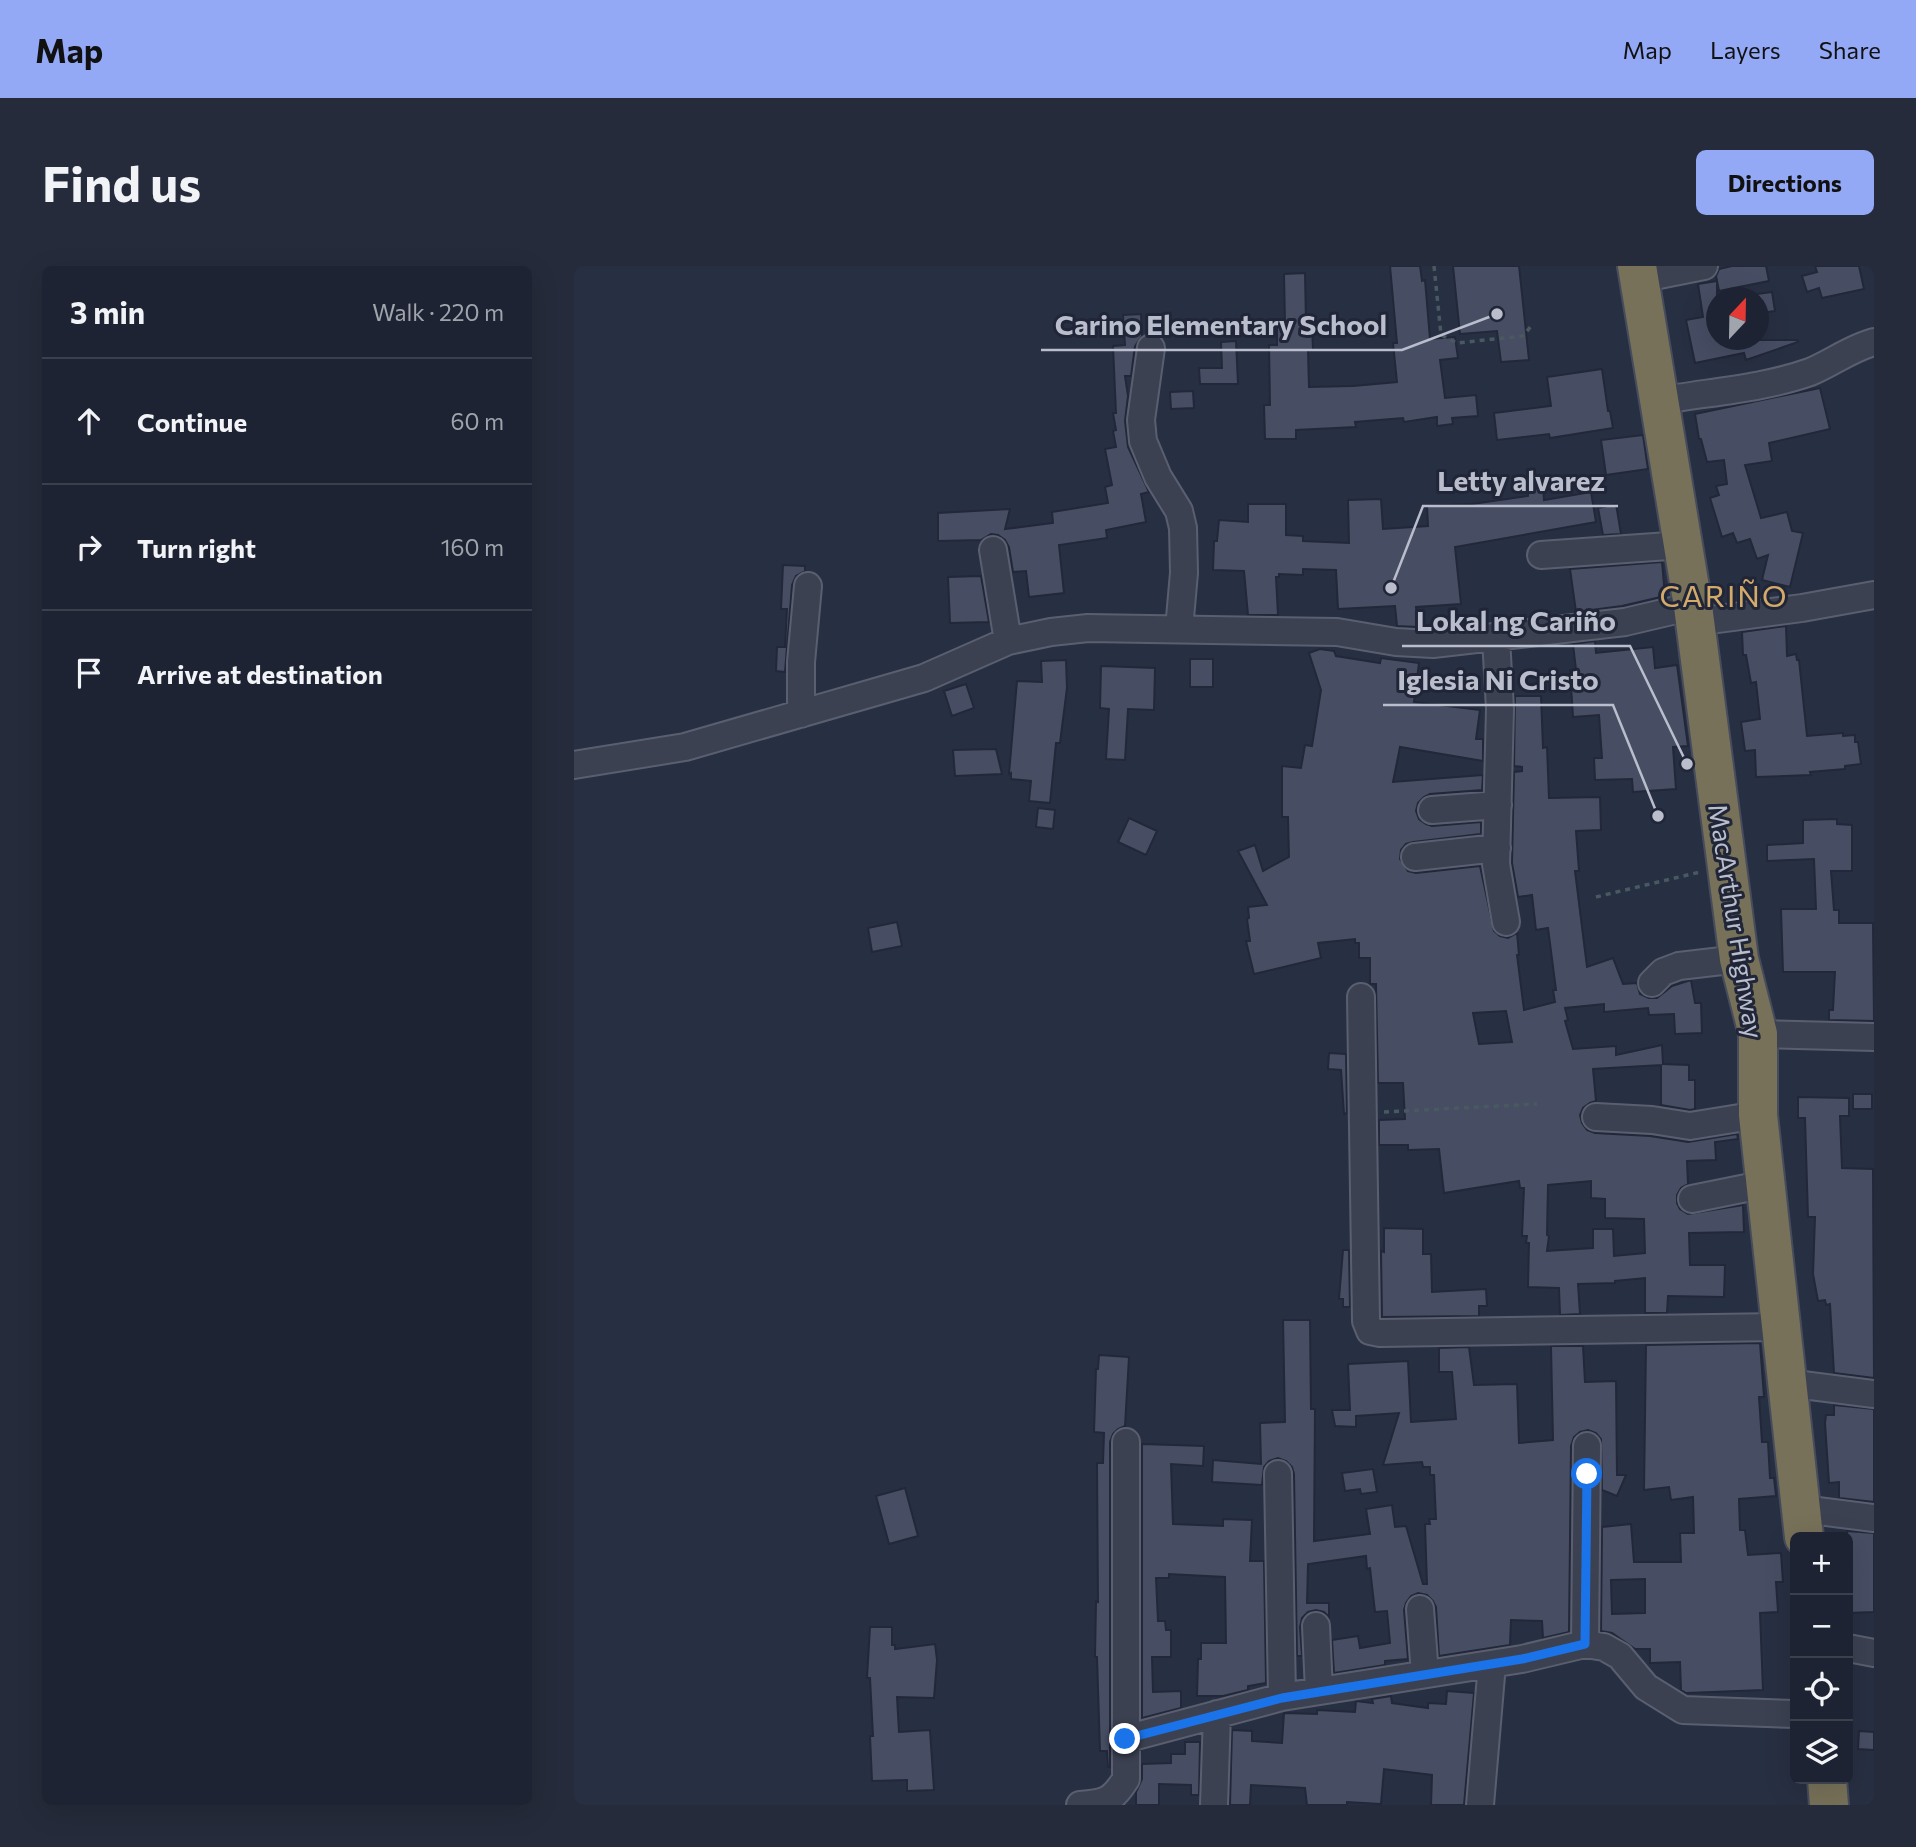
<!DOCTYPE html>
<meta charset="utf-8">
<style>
:root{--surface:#1d2332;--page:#252b3a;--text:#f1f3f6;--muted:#a0a4ac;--line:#3b404d;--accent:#94a9f6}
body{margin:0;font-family:Commissioner,sans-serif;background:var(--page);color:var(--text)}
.controls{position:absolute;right:21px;bottom:21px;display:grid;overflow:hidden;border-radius:10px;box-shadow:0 7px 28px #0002}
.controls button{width:63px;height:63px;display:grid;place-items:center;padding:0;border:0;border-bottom:2px solid var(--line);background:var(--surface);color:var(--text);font:35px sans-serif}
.compass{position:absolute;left:1132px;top:21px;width:63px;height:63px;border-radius:50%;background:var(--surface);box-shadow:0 7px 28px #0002;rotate:22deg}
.stop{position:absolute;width:21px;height:21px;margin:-16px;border:5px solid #1a73e8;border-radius:50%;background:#fff}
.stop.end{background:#1a73e8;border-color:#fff;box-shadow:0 2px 7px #0008}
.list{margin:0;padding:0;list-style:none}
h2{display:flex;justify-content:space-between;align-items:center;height:91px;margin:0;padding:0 28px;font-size:30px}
h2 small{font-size:23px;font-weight:400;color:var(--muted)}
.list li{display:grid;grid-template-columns:46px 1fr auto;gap:21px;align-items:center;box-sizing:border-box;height:126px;padding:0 28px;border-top:2px solid var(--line)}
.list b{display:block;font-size:26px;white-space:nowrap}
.list em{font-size:23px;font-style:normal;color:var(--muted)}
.icon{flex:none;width:38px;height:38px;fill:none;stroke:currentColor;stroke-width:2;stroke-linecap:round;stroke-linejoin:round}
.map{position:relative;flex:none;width:1300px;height:1539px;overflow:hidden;border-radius:10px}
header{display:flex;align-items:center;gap:42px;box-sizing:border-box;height:98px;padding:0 35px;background:var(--accent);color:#111}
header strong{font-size:33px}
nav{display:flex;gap:38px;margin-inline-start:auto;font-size:24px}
.intro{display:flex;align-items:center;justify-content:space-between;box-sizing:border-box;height:168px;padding:0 42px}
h1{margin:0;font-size:49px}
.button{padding:18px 32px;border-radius:10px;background:var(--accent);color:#111;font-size:24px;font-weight:700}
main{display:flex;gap:42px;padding:0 42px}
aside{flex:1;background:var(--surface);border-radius:10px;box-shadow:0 7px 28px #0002}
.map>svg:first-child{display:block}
.building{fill:#474e64;stroke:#222839;stroke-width:2;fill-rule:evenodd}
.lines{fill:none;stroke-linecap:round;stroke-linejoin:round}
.minor-casing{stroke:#5a5f6f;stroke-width:30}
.highway-casing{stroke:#464c5c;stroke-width:42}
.path{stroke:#485960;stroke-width:3.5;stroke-dasharray:5 5;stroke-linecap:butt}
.minor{stroke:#3c4152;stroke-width:26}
.highway{stroke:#787159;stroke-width:38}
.route{stroke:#1a73e8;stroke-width:9}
.labels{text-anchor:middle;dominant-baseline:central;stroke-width:6;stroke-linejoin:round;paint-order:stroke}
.street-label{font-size:26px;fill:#b9bdcc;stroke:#202637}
.quarter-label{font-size:30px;letter-spacing:2px;fill:#d4aa6b;stroke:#202637}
.leader{fill:none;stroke:#b9bdcc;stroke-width:2.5}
.callout-dot{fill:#b9bdcc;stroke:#202637;stroke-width:2.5}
.callout-label{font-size:28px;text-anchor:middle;font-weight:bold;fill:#b9bdcc;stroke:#202637;stroke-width:6;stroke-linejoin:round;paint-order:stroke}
</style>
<header>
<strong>Map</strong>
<nav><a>Map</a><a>Layers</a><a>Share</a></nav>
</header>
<div class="intro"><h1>Find us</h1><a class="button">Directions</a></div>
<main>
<aside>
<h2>3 min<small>Walk · 220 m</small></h2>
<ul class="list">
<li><svg class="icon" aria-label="ahead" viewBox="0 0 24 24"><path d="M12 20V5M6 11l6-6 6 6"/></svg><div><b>Continue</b></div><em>60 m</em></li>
<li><svg class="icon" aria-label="right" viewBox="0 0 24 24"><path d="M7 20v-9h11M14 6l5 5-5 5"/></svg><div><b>Turn right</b></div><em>160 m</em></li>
<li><svg class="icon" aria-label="arrive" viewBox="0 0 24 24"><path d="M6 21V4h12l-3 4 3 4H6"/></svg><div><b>Arrive at destination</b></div></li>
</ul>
</aside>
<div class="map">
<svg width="1300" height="1539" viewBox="0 0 1300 1539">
<rect width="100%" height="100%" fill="#272f42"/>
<path class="building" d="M 816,0 L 846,0 L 848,15 L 851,14 L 856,73 L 881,71 L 884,92 L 866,94 L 871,132 L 902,129 L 904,150 L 878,152 L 879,158 L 863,160 L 863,151 L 830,156 L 829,152 L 781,156 L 782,161 L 722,164 L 722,173 L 691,173 L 690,139 L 696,139 L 695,79 L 703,79 L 703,58 L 711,58 L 710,8 L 731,7 L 732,58 L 738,58 L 739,84 L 734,84 L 735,121 L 779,120 L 823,116 L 819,77 L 823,77 Z
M 879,0 L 945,0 L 955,94 L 927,96 L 923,65 L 886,68 Z
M 1158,0 L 1192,0 L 1195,15 L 1145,25 L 1142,10 L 1145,3 Z
M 1241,0 L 1285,0 L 1290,23 L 1248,32 L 1245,22 L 1233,26 L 1228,10 L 1243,6 Z
M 1143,15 L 1143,74 L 1223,74 L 1224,76 L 1172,94 L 1170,87 L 1121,97 L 1112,54 L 1129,51 L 1124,18 Z
M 1198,26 L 1201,45 L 1187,47 L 1183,28 Z
M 567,48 L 568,70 L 561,80 L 557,110 L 551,110 L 554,130 L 551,155 L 554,181 L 575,226 L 567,228 L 572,256 L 532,264 L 533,272 L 485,279 L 490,327 L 455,331 L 452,305 L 439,306 L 435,281 L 431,274 L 424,269 L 417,268 L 407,274 L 364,275 L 364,247 L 436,243 L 431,263 L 479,257 L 478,246 L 534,237 L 531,221 L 538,219 L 531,183 L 542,181 L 539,165 L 542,164 L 539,147 L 542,147 L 539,80 L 551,79 L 549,49 Z
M 662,75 L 664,118 L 626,118 L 625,102 L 648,102 L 647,76 Z
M 1028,103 L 1034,145 L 1036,145 L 1039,162 L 976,172 L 975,168 L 923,174 L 920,147 L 977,140 L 973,111 Z
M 1246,122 L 1256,163 L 1195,177 L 1198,195 L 1171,199 L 1187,252 L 1213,246 L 1218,265 L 1229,267 L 1216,321 L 1188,314 L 1194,289 L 1183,293 L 1176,273 L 1163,277 L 1159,267 L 1148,271 L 1136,232 L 1145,229 L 1142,220 L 1153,218 L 1150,194 L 1133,196 L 1127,173 L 1125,173 L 1121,148 Z
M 619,125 L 620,142 L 597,143 L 596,126 Z
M 1069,169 L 1074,203 L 1032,209 L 1027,174 Z
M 969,222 L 970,234 L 1017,226 L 1022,256 L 881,281 L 887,338 L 842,341 L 844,361 L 823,360 L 821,340 L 764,343 L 762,304 L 729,303 L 729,309 L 705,308 L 705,311 L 702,311 L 704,349 L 674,349 L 670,305 L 639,304 L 640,275 L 643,275 L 645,254 L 674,256 L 674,238 L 712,238 L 712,269 L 729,270 L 729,275 L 775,277 L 774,234 L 807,233 L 809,263 L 854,260 L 853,240 L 898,238 L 954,230 L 954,223 Z
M 1042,238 L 1047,268 L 1029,269 L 1024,242 Z
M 1088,296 L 1091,330 L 1048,340 L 1002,346 L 996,303 Z
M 209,299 L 231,300 L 231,305 L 222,310 L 218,319 L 211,406 L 202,405 L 203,381 L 211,381 L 213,343 L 207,343 Z
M 407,310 L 415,356 L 376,357 L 374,311 Z
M 1212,360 L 1213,390 L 1222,388 L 1223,394 L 1225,394 L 1233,470 L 1269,467 L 1269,470 L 1281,469 L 1281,476 L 1284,476 L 1287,498 L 1271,500 L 1271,503 L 1236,506 L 1237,509 L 1182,511 L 1181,484 L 1171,485 L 1167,456 L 1186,453 L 1182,416 L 1177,417 L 1172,389 L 1169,389 L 1168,366 Z
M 1021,375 L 1022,387 L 1079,381 L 1081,402 L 1103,399 L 1114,480 L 1099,481 L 1102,523 L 1059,526 L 1058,513 L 1021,514 L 1020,492 L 1028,492 L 1025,449 L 999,451 L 996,404 L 1002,404 L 999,378 Z
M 746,383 L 760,385 L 762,390 L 806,397 L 807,392 L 845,397 L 840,436 L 906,444 L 902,473 L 909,473 L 909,495 L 826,481 L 819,516 L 909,509 L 908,524 L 856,528 L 850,531 L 844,537 L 842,545 L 845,553 L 852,558 L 858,560 L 907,556 L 907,568 L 839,576 L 832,578 L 827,584 L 826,593 L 834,605 L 842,607 L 906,600 L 920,665 L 926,670 L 934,672 L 943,667 L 945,689 L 943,689 L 950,744 L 981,736 L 979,724 L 982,724 L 974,662 L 962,664 L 958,629 L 944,631 L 938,597 L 940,506 L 948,505 L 948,501 L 940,500 L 941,430 L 967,430 L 969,482 L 973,481 L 975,532 L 1026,531 L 1027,564 L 1002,565 L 1005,605 L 1001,605 L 1013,701 L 1039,692 L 1049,718 L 1063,717 L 1066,728 L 1075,732 L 1083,732 L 1098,720 L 1117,714 L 1121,737 L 1127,737 L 1128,767 L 1101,768 L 1100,748 L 1075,749 L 1074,742 L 1030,746 L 1030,738 L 991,742 L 994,754 L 991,755 L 999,783 L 1042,780 L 1042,789 L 1088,779 L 1089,798 L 1115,799 L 1115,814 L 1121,814 L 1121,843 L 1116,844 L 1087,839 L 1087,799 L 1019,803 L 1022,835 L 1016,837 L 1009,842 L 1006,849 L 1008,857 L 1013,864 L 1021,867 L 1076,870 L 1114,876 L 1163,868 L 1164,873 L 1141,876 L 1142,894 L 1113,895 L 1114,918 L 1107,922 L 1103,929 L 1103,937 L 1106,943 L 1114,948 L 1169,939 L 1170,966 L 1115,967 L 1116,999 L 1151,999 L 1150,1031 L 1094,1030 L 1093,1047 L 1071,1047 L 1071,1012 L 1041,1015 L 1041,1017 L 1004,1018 L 1006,1048 L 986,1049 L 985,1022 L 954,1021 L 955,977 L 952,977 L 953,970 L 948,970 L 950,922 L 946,922 L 945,915 L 870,927 L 865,883 L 834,884 L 834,879 L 805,879 L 805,854 L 831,853 L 829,817 L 804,817 L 802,718 L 796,718 L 796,692 L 785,692 L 785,677 L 781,677 L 781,673 L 744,677 L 747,692 L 680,708 L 672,675 L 676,675 L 673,653 L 675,652 L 674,641 L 693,639 L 664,585 L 681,579 L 689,605 L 715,591 L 714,551 L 708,551 L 708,500 L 727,502 L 731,479 L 738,480 L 747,424 L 735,387 ZM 932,745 L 938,776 L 905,778 L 899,747 ZM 1017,915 L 1017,932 L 1031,933 L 1031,952 L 1070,953 L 1071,987 L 1040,990 L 1039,963 L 1019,963 L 1019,982 L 973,985 L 975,970 L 973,969 L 974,919 Z
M 616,393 L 639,393 L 639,421 L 616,421 Z
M 492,394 L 493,422 L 486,477 L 482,477 L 476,537 L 455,535 L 457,515 L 437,513 L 437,507 L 435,508 L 443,415 L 468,416 L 467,395 Z
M 527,400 L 581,402 L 580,444 L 554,443 L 551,494 L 532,493 L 535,443 L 526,442 Z
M 392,418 L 400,442 L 378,450 L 370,425 Z
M 422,483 L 428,508 L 381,510 L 379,484 Z
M 464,542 L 481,544 L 479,563 L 462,561 Z
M 555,552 L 583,565 L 572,589 L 544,576 Z
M 1263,553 L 1263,558 L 1278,559 L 1278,605 L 1257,605 L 1260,644 L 1265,644 L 1265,657 L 1299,657 L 1300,755 L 1255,754 L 1255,744 L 1259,744 L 1261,706 L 1209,706 L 1207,643 L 1242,643 L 1240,593 L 1193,595 L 1193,579 L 1229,577 L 1229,554 Z
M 323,656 L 328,680 L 298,686 L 294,662 Z
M 755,787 L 772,788 L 773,847 L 770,848 L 767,804 L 754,803 Z
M 1279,828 L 1298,828 L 1298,843 L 1279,843 Z
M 1224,831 L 1275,832 L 1275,850 L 1266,850 L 1268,902 L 1299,903 L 1300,1112 L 1260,1107 L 1256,1038 L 1252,1039 L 1251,1034 L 1244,1035 L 1239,1008 L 1241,951 L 1234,951 L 1231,852 L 1224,852 Z
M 810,962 L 849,963 L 849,988 L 857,988 L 858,1026 L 912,1023 L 913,1040 L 905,1040 L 905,1050 L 808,1051 L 807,985 L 810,986 Z
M 769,984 L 775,984 L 776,1041 L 769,1041 L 769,1033 L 765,1033 Z
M 709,1054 L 736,1054 L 737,1143 L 741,1143 L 740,1275 L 796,1268 L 792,1243 L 818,1239 L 821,1261 L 832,1260 L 849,1318 L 853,1318 L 851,1258 L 856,1258 L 855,1253 L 862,1253 L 860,1209 L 856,1209 L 856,1201 L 849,1201 L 848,1196 L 809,1199 L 825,1147 L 782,1150 L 782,1161 L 761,1160 L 758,1144 L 776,1144 L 774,1098 L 834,1095 L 837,1156 L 882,1153 L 878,1106 L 865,1106 L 865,1082 L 895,1081 L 900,1119 L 943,1118 L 945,1177 L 979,1174 L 977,1080 L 1009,1080 L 1011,1116 L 1042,1115 L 1043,1209 L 1052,1209 L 1043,1230 L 1028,1224 L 1027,1173 L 1022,1167 L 1014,1164 L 1006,1166 L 1000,1171 L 997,1180 L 995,1366 L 969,1372 L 968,1355 L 937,1354 L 936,1379 L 865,1390 L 862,1341 L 859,1335 L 853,1329 L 844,1327 L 837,1330 L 832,1337 L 830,1344 L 834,1393 L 811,1395 L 811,1399 L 760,1407 L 758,1374 L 784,1370 L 786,1382 L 816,1377 L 813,1345 L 801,1346 L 796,1302 L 793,1303 L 792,1290 L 734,1298 L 733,1337 L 755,1337 L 755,1351 L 750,1346 L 742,1344 L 734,1346 L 728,1352 L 726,1361 L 728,1390 L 723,1390 L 720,1208 L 718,1201 L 712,1195 L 704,1192 L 695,1195 L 690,1201 L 688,1219 L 638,1216 L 639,1194 L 687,1198 L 686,1157 L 711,1156 Z
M 1186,1077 L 1190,1131 L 1185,1131 L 1188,1176 L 1194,1176 L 1196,1212 L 1200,1212 L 1202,1230 L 1165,1233 L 1166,1264 L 1171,1264 L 1174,1289 L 1207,1287 L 1209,1316 L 1202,1316 L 1204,1346 L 1186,1347 L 1189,1424 L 1112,1427 L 1107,1424 L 1106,1396 L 1076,1397 L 1076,1383 L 1061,1383 L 1038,1367 L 1027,1365 L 1028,1261 L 1057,1258 L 1060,1296 L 1107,1296 L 1106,1267 L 1120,1267 L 1119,1231 L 1097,1234 L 1095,1221 L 1070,1224 L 1072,1079 ZM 1071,1313 L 1071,1347 L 1038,1348 L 1037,1314 Z
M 525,1089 L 555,1091 L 551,1160 L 544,1163 L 539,1168 L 536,1176 L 536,1501 L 534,1501 L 533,1485 L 526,1485 L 523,1391 L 521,1391 L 522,1335 L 524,1336 L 523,1197 L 529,1197 L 530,1167 L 520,1166 L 522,1103 L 524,1103 Z
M 1260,1139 L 1300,1143 L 1300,1236 L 1265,1232 L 1265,1216 L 1255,1217 L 1251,1157 L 1252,1149 L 1260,1149 Z
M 568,1178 L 630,1180 L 629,1200 L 597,1198 L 599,1258 L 649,1260 L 649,1253 L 678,1254 L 676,1295 L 690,1295 L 692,1417 L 674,1420 L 674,1424 L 649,1430 L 623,1430 L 624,1393 L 627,1393 L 627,1377 L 652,1377 L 651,1311 L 595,1308 L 595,1312 L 582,1312 L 584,1355 L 591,1355 L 592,1364 L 597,1364 L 597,1391 L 578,1391 L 579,1426 L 607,1425 L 607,1442 L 568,1452 Z
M 799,1203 L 803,1226 L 787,1228 L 786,1223 L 771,1225 L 768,1207 Z
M 331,1222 L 344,1270 L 315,1278 L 302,1230 Z
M 1273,1265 L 1300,1267 L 1300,1346 L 1274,1347 Z
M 296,1361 L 318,1361 L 318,1379 L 321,1379 L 321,1383 L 361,1378 L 363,1394 L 360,1432 L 323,1431 L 325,1466 L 356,1464 L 360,1524 L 333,1525 L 333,1514 L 298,1515 L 296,1470 L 299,1470 L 296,1412 L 293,1412 Z
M 873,1425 L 900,1427 L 890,1539 L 857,1539 L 858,1509 L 810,1503 L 807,1538 L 773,1536 L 773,1539 L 733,1539 L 731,1522 L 677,1519 L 676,1539 L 656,1539 L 658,1464 L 678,1465 L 678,1475 L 708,1477 L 710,1447 L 743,1448 L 743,1444 L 781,1446 L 782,1435 L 799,1437 L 798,1433 L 817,1430 L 818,1437 L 854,1442 L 854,1437 L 872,1438 Z
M 1285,1465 L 1300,1466 L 1300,1484 L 1284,1483 Z
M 611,1476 L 626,1476 L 625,1529 L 617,1529 L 617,1519 L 585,1518 L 585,1539 L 562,1539 L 562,1526 L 568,1513 L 568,1498 L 597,1497 L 597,1488 L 611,1488 Z"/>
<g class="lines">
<defs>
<path id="minor" d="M 1065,13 L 1130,0
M 577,82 L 567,154 L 569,175 L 584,211 L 605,245 L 609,262 L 610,307 L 605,363
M 1085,135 C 1134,126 1188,123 1236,106 C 1258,97 1277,82 1300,76
M 419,284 L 434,375
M 967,289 L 1109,279
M 1121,356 L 1228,342 L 1300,329
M 922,372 L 926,443 L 922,598 L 932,656
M 227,448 L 227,396 L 234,320
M 0,499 L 111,481 L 350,412 L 434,375 L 477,366 L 514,362 L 763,366 L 822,376 L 859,378 L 1051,356 L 1119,340
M 858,544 L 924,539
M 841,591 L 923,582
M 1078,717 L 1089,706 L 1105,700 L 1165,693
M 787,731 L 792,1055 L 796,1065 L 806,1067 L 1208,1061
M 1184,768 L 1300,771
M 1022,851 L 1078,854 L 1116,860 L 1184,849
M 1118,933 L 1192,918
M 1213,1117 L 1300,1128
M 704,1208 L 708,1431
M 1228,1243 L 1300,1252
M 846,1343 L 851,1408
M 742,1360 L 745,1425
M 1011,1378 L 1013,1180
M 1274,1382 L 1300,1387
M 551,1473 L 708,1431 L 948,1393 L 1011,1378 L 1030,1381 L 1046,1390 L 1072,1421 L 1109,1444 L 1221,1448
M 506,1539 C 532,1537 538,1535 552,1513 L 552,1176
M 640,1539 L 643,1448
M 906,1539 L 918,1398"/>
<path id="highway" d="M 1063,0 L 1119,340 L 1165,693 L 1184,768 L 1184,849 L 1230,1271
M 1253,1513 L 1255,1539"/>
</defs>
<use href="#minor" class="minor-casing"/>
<use href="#highway" class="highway-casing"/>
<path class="path" d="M 860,0 L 867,69 L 883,77 L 949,70 L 958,59
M 1022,631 L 1126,606
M 810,846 L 963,838"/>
<use href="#minor" class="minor"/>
<use href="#highway" class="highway"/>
</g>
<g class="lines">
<path class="route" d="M 551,1473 L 708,1432 L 948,1393 L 1011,1378 L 1013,1208"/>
</g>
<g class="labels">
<g class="street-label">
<text transform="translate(1163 655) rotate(81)">MacArthur Highway</text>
</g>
<g class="quarter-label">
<text x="1150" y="328">CARIÑO</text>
</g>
</g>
<path class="leader" d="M923 48L828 84H467M817 322L849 240H1044M1113 498L1056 380H828M1084 550L1039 439H809"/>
<g class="callout-dot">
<circle cx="923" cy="48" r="7"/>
<circle cx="817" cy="322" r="7"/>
<circle cx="1113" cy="498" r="7"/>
<circle cx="1084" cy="550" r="7"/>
</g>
<g class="callout-label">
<text x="647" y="69">Carino Elementary School</text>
<text x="947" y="225">Letty alvarez</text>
<text x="942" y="365">Lokal ng Cariño</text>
<text x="924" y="424">Iglesia Ni Cristo</text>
</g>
</svg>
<div class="controls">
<button>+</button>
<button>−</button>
<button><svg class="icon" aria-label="locate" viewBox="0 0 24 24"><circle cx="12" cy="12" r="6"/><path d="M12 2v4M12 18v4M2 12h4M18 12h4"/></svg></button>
<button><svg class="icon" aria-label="layers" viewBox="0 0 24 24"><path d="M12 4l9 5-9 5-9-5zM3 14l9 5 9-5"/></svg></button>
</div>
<svg class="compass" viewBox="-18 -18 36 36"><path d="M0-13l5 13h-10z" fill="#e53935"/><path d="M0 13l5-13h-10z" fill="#a0a4ac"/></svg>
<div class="stop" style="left:1013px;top:1208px"></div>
<div class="stop end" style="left:551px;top:1473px"></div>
</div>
</main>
